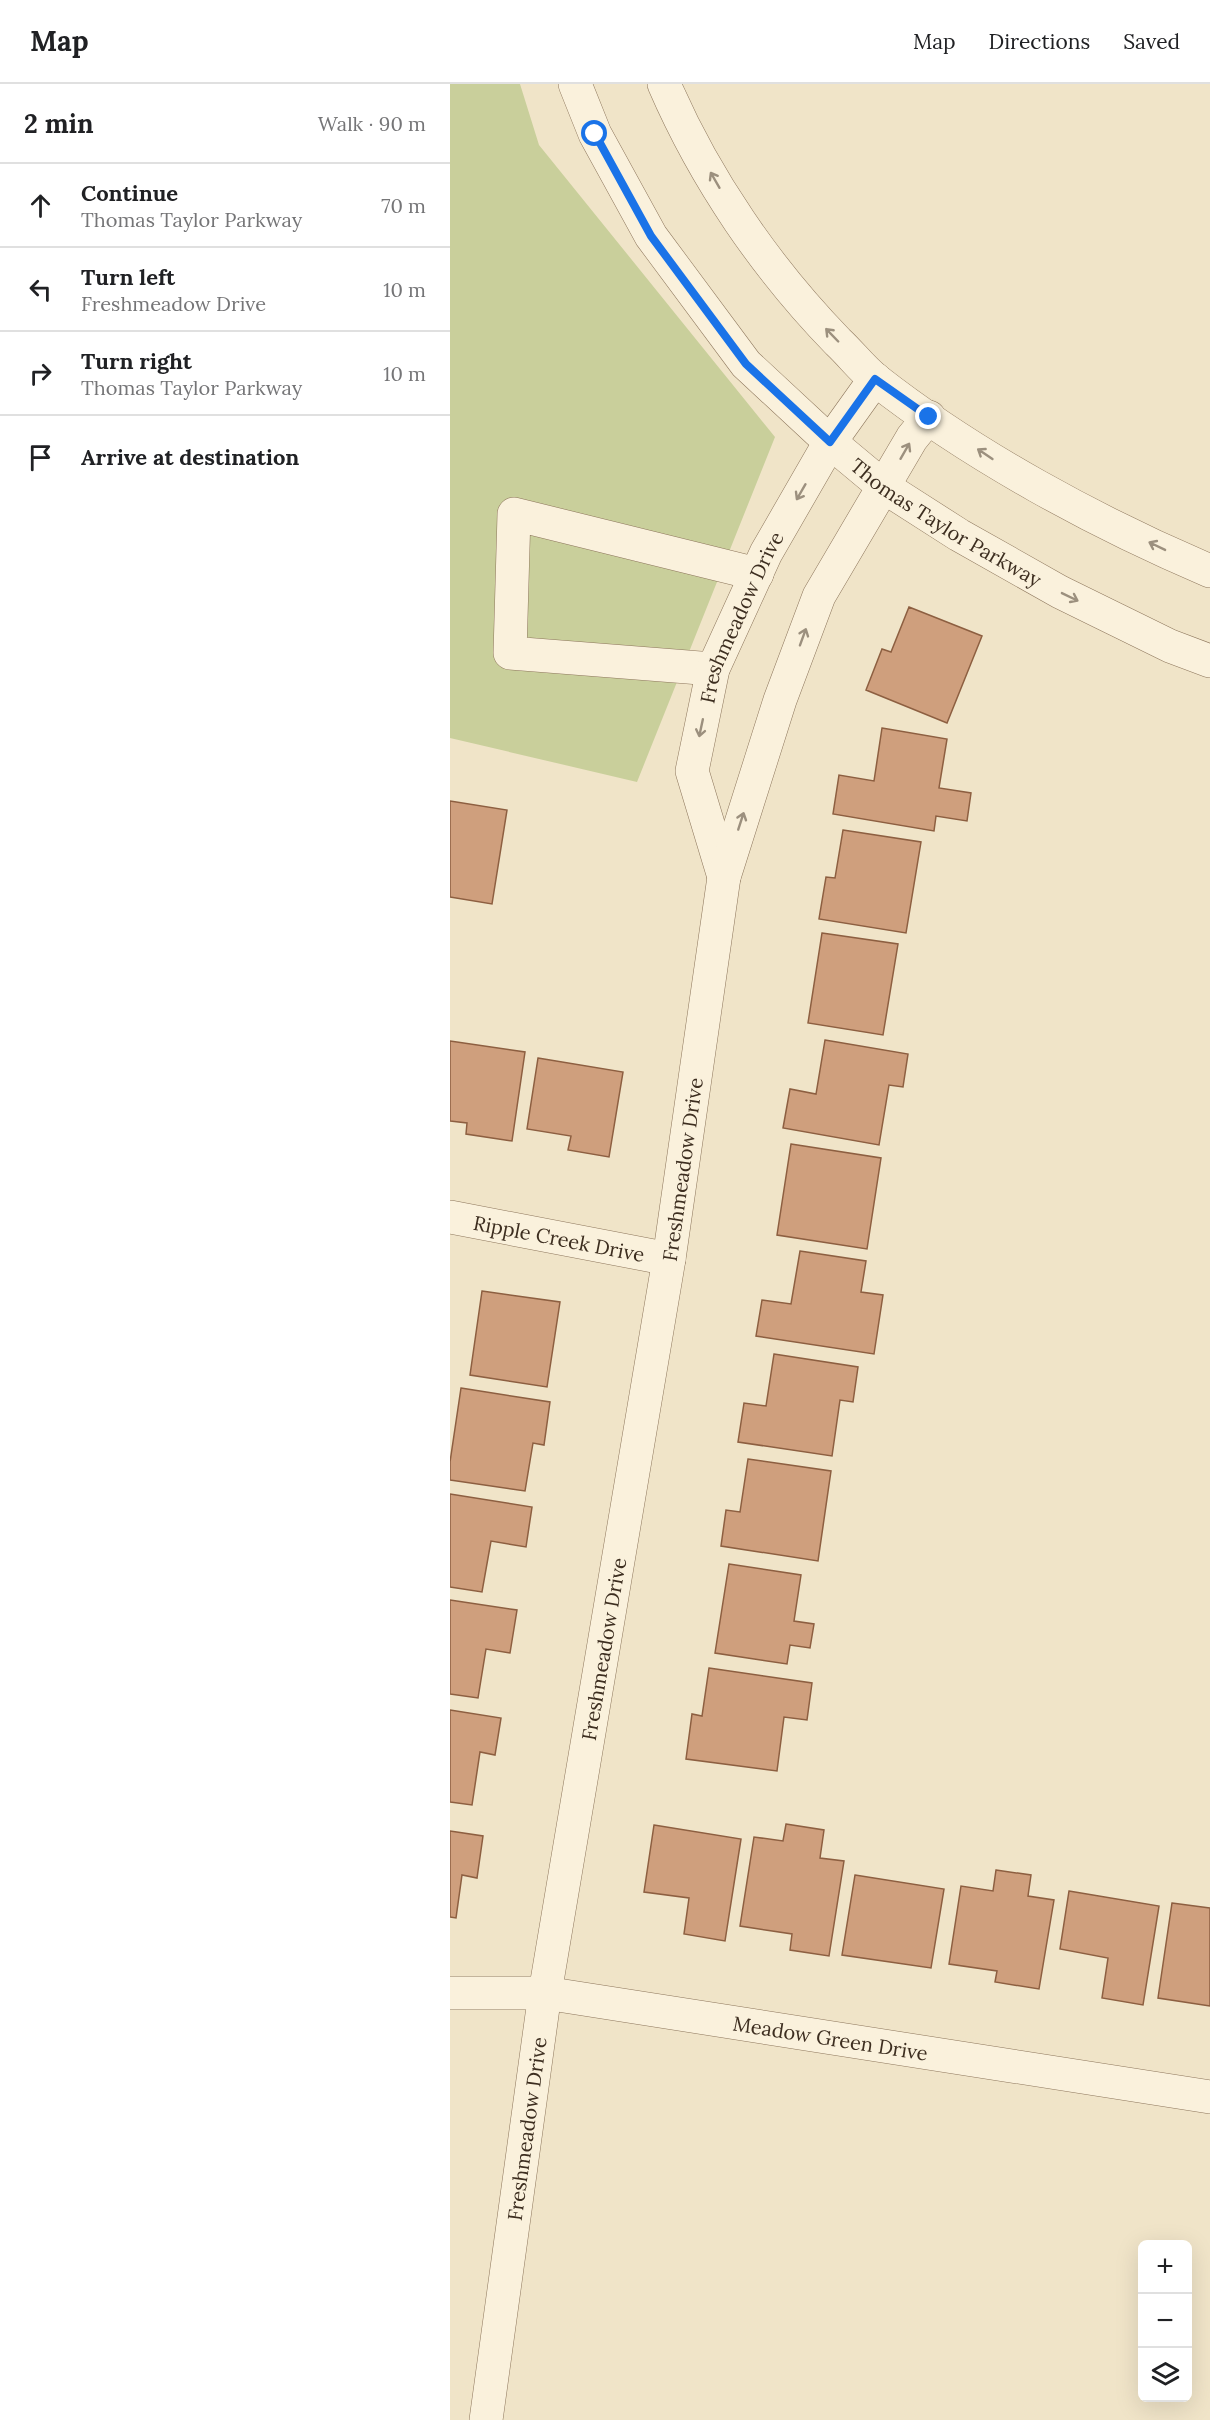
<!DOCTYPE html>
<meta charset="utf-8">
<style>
:root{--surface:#fff;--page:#f2f2f2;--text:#202124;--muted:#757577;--line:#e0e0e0}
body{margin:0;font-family:Lora,serif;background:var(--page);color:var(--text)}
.controls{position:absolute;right:18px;bottom:18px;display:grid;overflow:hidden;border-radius:9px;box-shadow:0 6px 24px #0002}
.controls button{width:54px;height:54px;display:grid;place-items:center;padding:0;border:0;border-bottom:2px solid var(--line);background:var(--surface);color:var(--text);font:30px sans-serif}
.stop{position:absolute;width:18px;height:18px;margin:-14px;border:4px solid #1a73e8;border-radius:50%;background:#fff}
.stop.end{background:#1a73e8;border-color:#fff;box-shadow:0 2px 6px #0008}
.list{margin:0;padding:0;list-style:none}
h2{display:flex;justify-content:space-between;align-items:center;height:78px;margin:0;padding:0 24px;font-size:26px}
h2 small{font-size:20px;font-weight:400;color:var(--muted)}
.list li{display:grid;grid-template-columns:39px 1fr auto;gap:18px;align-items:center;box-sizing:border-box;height:84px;padding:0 24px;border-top:2px solid var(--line)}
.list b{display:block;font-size:22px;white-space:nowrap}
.list p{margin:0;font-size:20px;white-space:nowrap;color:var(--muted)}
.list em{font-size:20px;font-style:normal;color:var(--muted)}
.icon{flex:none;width:33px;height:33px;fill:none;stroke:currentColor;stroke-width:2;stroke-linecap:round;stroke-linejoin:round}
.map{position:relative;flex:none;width:760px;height:2336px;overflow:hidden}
header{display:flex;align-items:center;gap:36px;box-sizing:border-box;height:84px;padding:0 30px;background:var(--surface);border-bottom:2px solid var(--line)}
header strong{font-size:28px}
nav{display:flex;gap:33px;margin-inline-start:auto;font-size:21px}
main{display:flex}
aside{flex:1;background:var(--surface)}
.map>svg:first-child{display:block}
.green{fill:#c9cf9b}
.building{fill:#cf9f7d;stroke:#8d5f41;stroke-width:1.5}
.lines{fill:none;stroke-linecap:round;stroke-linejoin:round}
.minor-casing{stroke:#8d765c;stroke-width:34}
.minor{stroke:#faf1dc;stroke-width:33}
.oneway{stroke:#9c907e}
.route{stroke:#1a73e8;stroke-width:8}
.labels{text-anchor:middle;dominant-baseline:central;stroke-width:4.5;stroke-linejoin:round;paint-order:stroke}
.street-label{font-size:20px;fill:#3d2e20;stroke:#f7eed8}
</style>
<header>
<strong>Map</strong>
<nav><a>Map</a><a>Directions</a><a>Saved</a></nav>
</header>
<main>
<aside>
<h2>2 min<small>Walk · 90 m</small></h2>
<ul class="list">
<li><svg class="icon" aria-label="ahead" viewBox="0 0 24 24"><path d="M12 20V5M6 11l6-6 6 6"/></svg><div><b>Continue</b><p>Thomas Taylor Parkway</p></div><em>70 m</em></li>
<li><svg class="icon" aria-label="left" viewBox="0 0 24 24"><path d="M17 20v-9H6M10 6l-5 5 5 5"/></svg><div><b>Turn left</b><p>Freshmeadow Drive</p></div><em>10 m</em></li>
<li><svg class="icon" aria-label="right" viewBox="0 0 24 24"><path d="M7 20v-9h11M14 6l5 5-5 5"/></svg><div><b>Turn right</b><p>Thomas Taylor Parkway</p></div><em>10 m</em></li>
<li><svg class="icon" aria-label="arrive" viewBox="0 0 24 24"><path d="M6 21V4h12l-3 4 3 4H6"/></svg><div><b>Arrive at destination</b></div></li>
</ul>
</aside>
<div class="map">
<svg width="760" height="2336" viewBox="0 0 760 2336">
<rect width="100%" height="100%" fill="#f0e4c8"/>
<path class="green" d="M 0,0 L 70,0 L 89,61 L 325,353 L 187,698 L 0,654 Z"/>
<path class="building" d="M 459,523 L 532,552 L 497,639 L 416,606 L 432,565 L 441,568 Z
M 432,644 L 497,655 L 489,704 L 521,709 L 517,737 L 486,732 L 484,747 L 383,730 L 389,691 L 424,697 Z
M 0,717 L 57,726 L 42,820 L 0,813 Z
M 393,746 L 471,758 L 456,849 L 369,835 L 376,793 L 385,794 Z
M 372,849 L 448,860 L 433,951 L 358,939 Z
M 375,956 L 458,970 L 453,1003 L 439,1001 L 429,1061 L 333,1044 L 340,1005 L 366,1010 Z
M 0,957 L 75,968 L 62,1057 L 16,1050 L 17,1039 L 0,1037 Z
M 88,974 L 173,988 L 159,1073 L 118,1066 L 121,1052 L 77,1045 Z
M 341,1060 L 431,1074 L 417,1165 L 327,1151 Z
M 350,1167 L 416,1177 L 411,1208 L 433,1211 L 424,1270 L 306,1252 L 312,1216 L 341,1220 Z
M 32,1207 L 110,1218 L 97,1303 L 20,1291 Z
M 324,1270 L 408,1283 L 403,1318 L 390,1316 L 382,1372 L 288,1358 L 294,1319 L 316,1322 Z
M 11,1304 L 100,1318 L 94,1361 L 83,1359 L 75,1407 L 0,1396 L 0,1378 Z
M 298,1375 L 381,1387 L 368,1477 L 271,1462 L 276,1426 L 290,1428 Z
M 0,1410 L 82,1423 L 76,1463 L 41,1457 L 32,1508 L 0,1503 Z
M 279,1480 L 351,1491 L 344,1537 L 364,1540 L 360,1564 L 340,1561 L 337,1580 L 265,1569 Z
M 0,1516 L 67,1526 L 60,1569 L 36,1565 L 28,1614 L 0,1610 Z
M 259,1584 L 362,1599 L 357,1636 L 334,1633 L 327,1687 L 236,1675 L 242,1630 L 252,1632 Z
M 0,1626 L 51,1634 L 45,1671 L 30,1668 L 22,1721 L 0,1718 Z
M 336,1740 L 374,1746 L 370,1774 L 394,1777 L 379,1872 L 340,1866 L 342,1850 L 290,1842 L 304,1753 L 333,1757 Z
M 204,1741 L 291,1755 L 275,1857 L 234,1850 L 239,1814 L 194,1808 Z
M 0,1747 L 33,1752 L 27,1794 L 12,1791 L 6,1834 L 0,1833 Z
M 546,1786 L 581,1791 L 578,1812 L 604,1816 L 589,1905 L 545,1898 L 547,1887 L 499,1880 L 511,1802 L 543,1807 Z
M 405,1791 L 494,1805 L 481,1884 L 392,1871 Z
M 619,1807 L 709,1822 L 693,1921 L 652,1914 L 658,1874 L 610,1865 Z
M 722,1819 L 760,1824 L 760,1922 L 708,1914 Z"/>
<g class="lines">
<defs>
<g id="minor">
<path id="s1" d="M 125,0 L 145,50 L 201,152 L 296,280 L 380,358 L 434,403 L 509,451 L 610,508 L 720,562 L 760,577"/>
<path d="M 214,0 C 255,95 316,184 388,258 C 401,270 412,285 426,296 C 523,372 647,439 760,487"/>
<path d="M 263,585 L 60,569 L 64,430 L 307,490"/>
<path id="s2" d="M 274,793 L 242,687 L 263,585 L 316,469 L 380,358 L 425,295"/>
<path id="s3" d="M 0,1133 L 219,1175"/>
<path id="s4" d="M 0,1909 L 95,1909 L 760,2013"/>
<path id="s5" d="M 36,2336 L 95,1909 L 219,1175 L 274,793 L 330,616 L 369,512 L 462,354 L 479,333"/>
</g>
</defs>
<use href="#minor" class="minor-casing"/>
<use href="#minor" class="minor"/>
</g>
<defs><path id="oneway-shaft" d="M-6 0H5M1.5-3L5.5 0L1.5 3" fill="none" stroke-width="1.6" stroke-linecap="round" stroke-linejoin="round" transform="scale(1.5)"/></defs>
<g class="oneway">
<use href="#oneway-shaft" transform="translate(265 96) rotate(-120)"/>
<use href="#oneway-shaft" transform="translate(382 251) rotate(-134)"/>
<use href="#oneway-shaft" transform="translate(455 367) rotate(-60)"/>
<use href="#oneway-shaft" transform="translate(535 370) rotate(-146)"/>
<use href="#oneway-shaft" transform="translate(351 408) rotate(120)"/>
<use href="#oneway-shaft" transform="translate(707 462) rotate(-154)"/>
<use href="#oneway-shaft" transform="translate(620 513) rotate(26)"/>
<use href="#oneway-shaft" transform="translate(353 553) rotate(-70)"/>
<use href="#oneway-shaft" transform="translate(251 644) rotate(102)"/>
<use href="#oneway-shaft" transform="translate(291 737) rotate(-72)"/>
</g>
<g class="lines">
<path class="route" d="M 145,50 L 201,152 L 296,280 L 380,358 L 425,295 L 479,333"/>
</g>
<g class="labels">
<g class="street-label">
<text stroke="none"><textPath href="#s1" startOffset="586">Thomas Taylor Parkway</textPath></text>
<text stroke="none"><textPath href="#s2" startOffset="273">Freshmeadow Drive</textPath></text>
<text stroke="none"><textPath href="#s5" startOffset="1266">Freshmeadow Drive</textPath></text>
<text stroke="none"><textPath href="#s3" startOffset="111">Ripple Creek Drive</textPath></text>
<text stroke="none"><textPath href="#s5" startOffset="780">Freshmeadow Drive</textPath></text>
<text stroke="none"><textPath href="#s4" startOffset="384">Meadow Green Drive</textPath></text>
<text stroke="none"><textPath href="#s5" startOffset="294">Freshmeadow Drive</textPath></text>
</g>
</g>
</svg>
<div class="controls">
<button>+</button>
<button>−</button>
<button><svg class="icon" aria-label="layers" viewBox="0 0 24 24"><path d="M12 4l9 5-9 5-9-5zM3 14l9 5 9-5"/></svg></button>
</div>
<div class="stop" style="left:145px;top:50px"></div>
<div class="stop end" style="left:479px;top:333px"></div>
</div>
</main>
